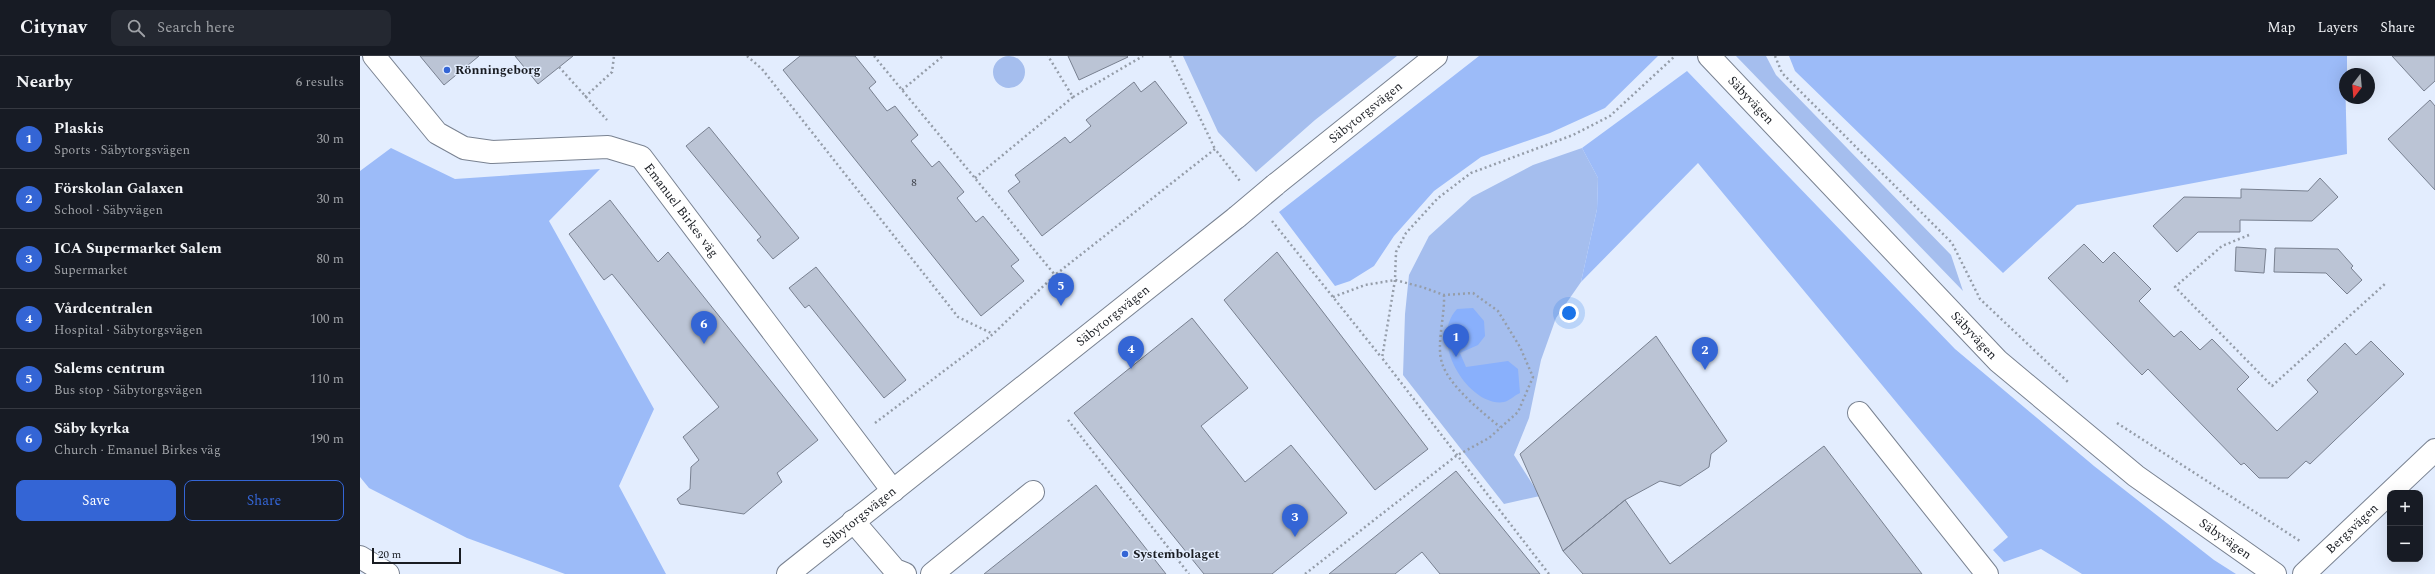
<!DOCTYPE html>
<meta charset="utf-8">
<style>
:root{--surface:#171b24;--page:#242831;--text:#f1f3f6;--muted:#9ea1a6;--line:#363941;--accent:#3465d5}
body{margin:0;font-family:Spectral,serif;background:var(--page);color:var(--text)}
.controls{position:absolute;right:12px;bottom:12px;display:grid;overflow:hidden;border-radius:8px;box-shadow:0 4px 16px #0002}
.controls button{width:36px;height:36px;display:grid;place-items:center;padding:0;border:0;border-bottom:1px solid var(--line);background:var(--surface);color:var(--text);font:20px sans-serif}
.compass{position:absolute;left:1979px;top:12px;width:36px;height:36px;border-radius:50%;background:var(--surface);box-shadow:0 4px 16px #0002;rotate:196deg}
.scale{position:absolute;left:12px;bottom:10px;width:89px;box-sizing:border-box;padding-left:4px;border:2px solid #191c22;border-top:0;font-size:11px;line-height:14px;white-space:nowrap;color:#191c22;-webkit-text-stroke:3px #e3edfe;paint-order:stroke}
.you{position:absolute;left:1209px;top:257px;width:14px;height:14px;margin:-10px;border:3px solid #fff;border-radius:50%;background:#1a73e8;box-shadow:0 0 0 6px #1a73e833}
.badge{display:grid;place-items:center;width:26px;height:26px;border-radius:50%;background:var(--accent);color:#fff;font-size:13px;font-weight:700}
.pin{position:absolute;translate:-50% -33px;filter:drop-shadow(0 1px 2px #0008)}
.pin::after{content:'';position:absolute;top:21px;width:14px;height:12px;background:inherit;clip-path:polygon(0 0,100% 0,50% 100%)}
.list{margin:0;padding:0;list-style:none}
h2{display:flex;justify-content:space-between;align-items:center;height:52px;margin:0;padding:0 16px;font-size:17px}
h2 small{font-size:13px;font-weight:400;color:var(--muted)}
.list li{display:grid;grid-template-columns:26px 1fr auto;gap:12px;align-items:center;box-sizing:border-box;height:60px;padding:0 16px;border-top:1px solid var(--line)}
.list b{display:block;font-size:15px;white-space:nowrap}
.list p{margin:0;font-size:13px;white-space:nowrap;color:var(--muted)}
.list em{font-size:13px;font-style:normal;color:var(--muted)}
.actions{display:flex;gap:8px;padding:12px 16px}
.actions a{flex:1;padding:9px 0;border:1px solid var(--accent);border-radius:8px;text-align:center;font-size:14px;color:var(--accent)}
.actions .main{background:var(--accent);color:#fff}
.icon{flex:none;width:22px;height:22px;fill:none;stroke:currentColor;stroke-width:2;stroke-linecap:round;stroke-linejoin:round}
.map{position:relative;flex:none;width:2075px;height:518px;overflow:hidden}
header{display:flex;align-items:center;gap:24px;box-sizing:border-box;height:56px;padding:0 20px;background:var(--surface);border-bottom:1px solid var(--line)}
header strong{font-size:19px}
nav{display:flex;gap:22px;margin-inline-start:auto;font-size:14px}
.search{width:280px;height:36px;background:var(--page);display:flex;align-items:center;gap:10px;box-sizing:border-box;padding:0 14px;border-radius:8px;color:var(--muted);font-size:15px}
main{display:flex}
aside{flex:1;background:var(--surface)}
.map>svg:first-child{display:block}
.green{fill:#a5beee}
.forest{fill:#9cbbf8}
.water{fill:#89b0fc}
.building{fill:#bbc4d5;stroke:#788090}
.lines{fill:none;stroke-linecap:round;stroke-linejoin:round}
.minor-casing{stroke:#798291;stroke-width:24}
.path{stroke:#959da9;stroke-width:2.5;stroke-dasharray:2 3;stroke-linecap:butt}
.minor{stroke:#fff;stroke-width:22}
.minor-bridge-casing{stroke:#798291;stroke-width:24;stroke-linecap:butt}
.minor-bridge{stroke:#fff;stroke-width:22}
.poi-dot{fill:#3465d5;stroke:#e3edfe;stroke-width:1.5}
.labels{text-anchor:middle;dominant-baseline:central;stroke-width:3;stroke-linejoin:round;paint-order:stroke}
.number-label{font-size:11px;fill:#42464f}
.poi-label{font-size:13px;font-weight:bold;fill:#191c22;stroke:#e3edfe;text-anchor:start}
.street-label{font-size:13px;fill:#191c22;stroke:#e3edfe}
</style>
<header>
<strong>Citynav</strong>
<div class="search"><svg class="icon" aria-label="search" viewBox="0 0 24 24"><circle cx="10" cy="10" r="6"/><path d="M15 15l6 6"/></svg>Search here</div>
<nav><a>Map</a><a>Layers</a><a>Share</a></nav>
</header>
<main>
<aside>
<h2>Nearby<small>6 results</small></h2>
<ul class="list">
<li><span class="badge">1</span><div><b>Plaskis</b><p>Sports · Säbytorgsvägen</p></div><em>30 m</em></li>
<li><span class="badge">2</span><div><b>Förskolan Galaxen</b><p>School · Säbyvägen</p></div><em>30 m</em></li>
<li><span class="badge">3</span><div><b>ICA Supermarket Salem</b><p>Supermarket</p></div><em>80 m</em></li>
<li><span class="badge">4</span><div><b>Vårdcentralen</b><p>Hospital · Säbytorgsvägen</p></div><em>100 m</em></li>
<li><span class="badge">5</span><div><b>Salems centrum</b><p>Bus stop · Säbytorgsvägen</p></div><em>110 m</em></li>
<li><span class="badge">6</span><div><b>Säby kyrka</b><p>Church · Emanuel Birkes väg</p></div><em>190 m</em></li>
</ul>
<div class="actions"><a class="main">Save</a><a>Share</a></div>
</aside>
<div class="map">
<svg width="2075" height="518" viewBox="0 0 2075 518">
<rect width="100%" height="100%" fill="#e3edfe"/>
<path class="green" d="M633 16a16 16 0 1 1 32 0a16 16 0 1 1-32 0Z
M 823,0 L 1037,0 L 955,64 L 896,116 L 858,76 Z
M 1376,0 L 1406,0 L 1416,19 L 1591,199 L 1603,235 Z
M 1222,92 L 1238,122 L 1237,153 L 1221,226 L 1196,262 L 1181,304 L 1169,362 L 1154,399 L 1180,440 L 1144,448 L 1043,319 L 1045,258 L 1049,219 L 1069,180 L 1112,141 L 1173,109 Z"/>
<path class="forest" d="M 1119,0 L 1298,0 L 1245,52 L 1190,77 L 1121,101 L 1074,135 L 1034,180 L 1014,210 L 990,225 L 975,230 L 919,156 Z
M 1429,0 L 1987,0 L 1987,18 L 1985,18 L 1987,98 L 1717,149 L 1643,217 L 1435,15 Z
M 1327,15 L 1595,293 L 1734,410 L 1854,504 L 1876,518 L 1722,518 L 1681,493 L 1644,506 L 1633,494 L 1648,481 L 1338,107 L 1221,226 L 1237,153 L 1238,122 L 1222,92 Z
M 31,92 L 95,123 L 240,113 L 189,165 L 294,353 L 259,430 L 306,518 L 205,518 L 107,482 L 9,432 L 0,421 L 0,115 Z"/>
<path class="water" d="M 1113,252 L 1124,265 L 1125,280 L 1118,289 L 1100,297 L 1106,311 L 1148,305 L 1158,313 L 1160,337 C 1155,339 1149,345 1144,346 C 1110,352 1067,285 1097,253 Z"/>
<path class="building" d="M 60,0 L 119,0 L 84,29 Z
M 155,0 L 213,0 L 178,28 Z
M 440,0 L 495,0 L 516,26 L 509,32 L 527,55 L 535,50 L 558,79 L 551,85 L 572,111 L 579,105 L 604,136 L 597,142 L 616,166 L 623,160 L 659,204 L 651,210 L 664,225 L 621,260 L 423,14 Z
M 708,0 L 767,0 L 768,1 L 719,24 Z
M 2032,0 L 2075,0 L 2075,25 L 2064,35 Z
M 795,25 L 827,67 L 682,180 L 648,135 L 660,126 L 655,119 L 705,81 L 710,87 L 731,70 L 726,64 L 774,26 L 781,36 Z
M 2070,44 L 2075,50 L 2075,134 L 2028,83 Z
M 349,71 L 439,182 L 413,203 L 397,184 L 401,181 L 326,90 Z
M 1960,122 L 1978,141 L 1952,165 L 1880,164 L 1880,176 L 1838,176 L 1817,196 L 1793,170 L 1824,141 L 1881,142 L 1881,133 L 1948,135 Z
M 250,144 L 298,206 L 308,196 L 458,384 L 417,417 L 422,426 L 384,458 L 320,448 L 317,443 L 330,433 L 331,411 L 339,404 L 323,381 L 359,351 L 252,218 L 244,224 L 209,178 Z
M 1724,188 L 1743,207 L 1754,196 L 1791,233 L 1779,245 L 1814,281 L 1821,275 L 1840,294 L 1852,283 L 1889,321 L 1877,333 L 1917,375 L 1958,336 L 1947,324 L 1985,287 L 1996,299 L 2011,285 L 2044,318 L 1950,408 L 1946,405 L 1928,422 L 1899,422 L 1884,407 L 1881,409 L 1788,313 L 1782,319 L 1688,222 Z
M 1876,191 L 1906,193 L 1904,217 L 1875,215 Z
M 1915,192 L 1978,193 L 1993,210 L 1991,212 L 2002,224 L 1987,238 L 1966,217 L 1914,216 Z
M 917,196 L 1068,393 L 1015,434 L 864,244 Z
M 456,211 L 546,324 L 524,342 L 449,249 L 445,252 L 429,232 Z
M 832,262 L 888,332 L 841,370 L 885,426 L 931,389 L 987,457 L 912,518 L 844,518 L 714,357 Z
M 1296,280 L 1367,385 L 1351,398 L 1349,411 L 1320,430 L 1300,425 L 1265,444 L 1203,495 L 1160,398 Z
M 1464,390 L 1562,518 L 1223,518 L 1203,495 L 1265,444 L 1310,508 Z
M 1096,415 L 1180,518 L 1080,518 L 1062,496 L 1035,518 L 969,518 Z
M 736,429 L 806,518 L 624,518 Z"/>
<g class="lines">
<defs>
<g id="minor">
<path id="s1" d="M 14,0 L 77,77 L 104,92 L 132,96 L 248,91 L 281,101 L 533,435"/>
<path id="s2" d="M 1349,0 L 1638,305 L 1776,420 L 1915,518"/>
<path id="s3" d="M 915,129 L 1076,0"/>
<path d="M 1499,357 L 1627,518"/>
<path d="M 493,465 L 535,514 L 545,518"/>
<path d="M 0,501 L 28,518"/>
<path id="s4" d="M 428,518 L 877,161"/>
<path d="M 572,518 L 673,436"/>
<path id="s5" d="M 1944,518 L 2075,394"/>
</g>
</defs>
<use href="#minor" class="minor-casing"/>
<path class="path" d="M 387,0 L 402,13 L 598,261 L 633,278
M 514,0 L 695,219
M 810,0 L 855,93
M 1415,0 L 1422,17 L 1592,187 L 1620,243 L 1708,326
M 199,11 L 247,64
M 542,34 L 583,0
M 225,41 L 252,16 L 254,0
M 713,41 L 783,0
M 615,122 L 713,41 L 688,0
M 912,165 L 1021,301
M 1889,179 L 1862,190 L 1815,231 L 1912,330 L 2026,227
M 1084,239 C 1085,260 1076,289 1082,307 C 1089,330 1122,356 1140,371
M 708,364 L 829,518
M 515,367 L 633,278 L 695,219 L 855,93 L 880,125
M 1757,367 L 1940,485
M 945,518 L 1096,400 L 1129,382 L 1158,356 L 1173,321 L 1160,291 L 1138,255 L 1113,237 L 1084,239 L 1062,231 L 1035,224 L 1005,229 L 973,241
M 1189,518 L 1022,302 L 1035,224 L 1036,196 L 1046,177 L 1078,142 L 1111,117 L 1213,79 L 1250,60 L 1315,0"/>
<use href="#minor" class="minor"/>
<defs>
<path id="minor-bridge" d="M 877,161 L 915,129"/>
</defs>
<use href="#minor-bridge" class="minor-bridge-casing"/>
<use href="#minor-bridge" class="minor-bridge"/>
</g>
<g class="poi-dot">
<circle cx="87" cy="14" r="4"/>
<circle cx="765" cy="498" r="4"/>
</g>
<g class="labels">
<g class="number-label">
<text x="554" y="126">8</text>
</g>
<g class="poi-label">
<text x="95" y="14">Rönningeborg</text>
<text x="773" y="498">Systembolaget</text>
</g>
<g class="street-label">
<text stroke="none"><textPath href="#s2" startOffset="61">Säbyvägen</textPath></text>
<text stroke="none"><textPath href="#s3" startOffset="116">Säbytorgsvägen</textPath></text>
<text stroke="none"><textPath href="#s1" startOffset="376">Emanuel Birkes väg</textPath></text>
<text stroke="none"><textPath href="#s4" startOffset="415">Säbytorgsvägen</textPath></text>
<text stroke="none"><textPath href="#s2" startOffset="385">Säbyvägen</textPath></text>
<text stroke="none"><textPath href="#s4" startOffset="91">Säbytorgsvägen</textPath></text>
<text stroke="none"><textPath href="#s5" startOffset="66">Bergsvägen</textPath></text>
<text stroke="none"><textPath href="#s2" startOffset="709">Säbyvägen</textPath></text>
</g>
</g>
</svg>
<div class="controls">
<button>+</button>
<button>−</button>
</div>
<svg class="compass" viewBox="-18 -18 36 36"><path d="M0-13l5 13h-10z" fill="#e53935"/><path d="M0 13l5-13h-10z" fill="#9ea1a6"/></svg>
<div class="scale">20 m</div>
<div class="you"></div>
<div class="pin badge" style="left:1096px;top:301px">1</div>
<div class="pin badge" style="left:1345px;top:314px">2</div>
<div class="pin badge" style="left:935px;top:481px">3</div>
<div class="pin badge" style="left:771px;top:313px">4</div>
<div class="pin badge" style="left:701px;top:250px">5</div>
<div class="pin badge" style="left:344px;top:288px">6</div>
</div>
</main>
